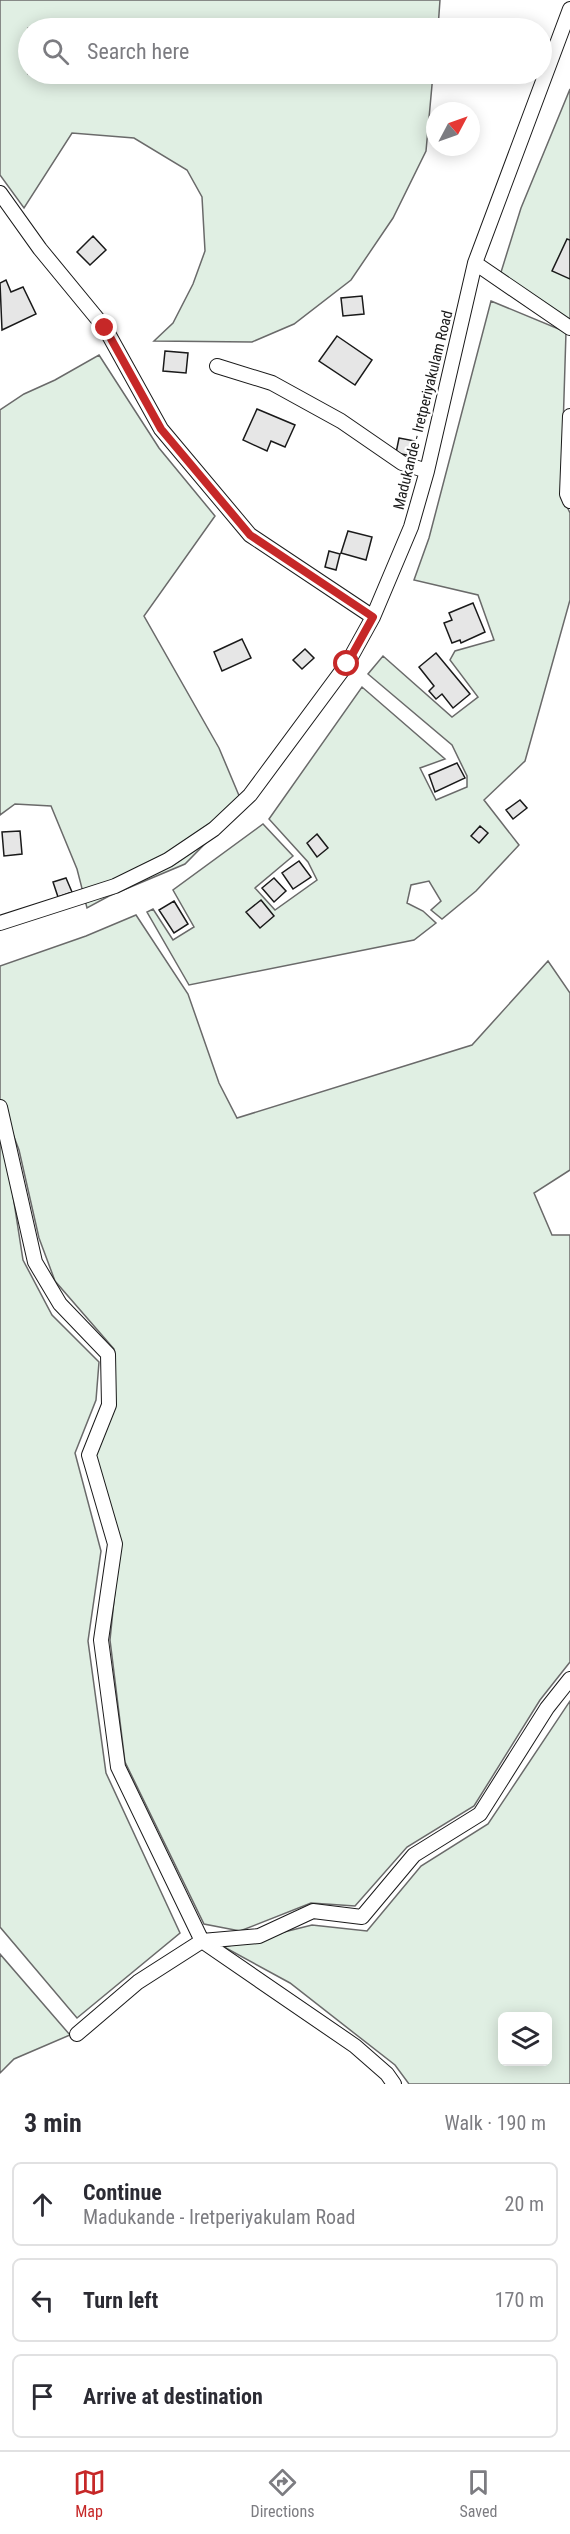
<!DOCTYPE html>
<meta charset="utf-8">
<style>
:root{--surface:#fff;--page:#f7f7f7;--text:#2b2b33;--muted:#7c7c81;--line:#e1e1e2;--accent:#c62828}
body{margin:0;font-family:"Roboto Condensed",sans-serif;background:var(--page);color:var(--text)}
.controls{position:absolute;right:18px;bottom:18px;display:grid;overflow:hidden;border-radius:9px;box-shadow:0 3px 15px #0003}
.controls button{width:54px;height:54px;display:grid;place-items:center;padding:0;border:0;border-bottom:2px solid var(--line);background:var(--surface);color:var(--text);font:30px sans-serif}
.compass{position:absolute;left:426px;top:102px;width:54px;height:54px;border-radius:50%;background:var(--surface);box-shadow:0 3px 15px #0003;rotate:49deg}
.stop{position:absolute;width:18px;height:18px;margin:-14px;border:4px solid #c62828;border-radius:50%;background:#fff}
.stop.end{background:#c62828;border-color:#fff;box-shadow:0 2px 6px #0008}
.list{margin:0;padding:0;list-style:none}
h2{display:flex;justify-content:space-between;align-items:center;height:78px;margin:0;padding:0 24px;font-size:26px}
h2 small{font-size:20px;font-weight:400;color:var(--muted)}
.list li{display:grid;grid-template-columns:39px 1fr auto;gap:18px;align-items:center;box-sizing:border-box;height:84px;margin:0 12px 12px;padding:0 12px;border:2px solid var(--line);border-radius:9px}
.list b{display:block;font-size:22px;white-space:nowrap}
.list p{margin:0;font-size:20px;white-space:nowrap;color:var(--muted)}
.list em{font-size:20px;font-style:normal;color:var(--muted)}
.icon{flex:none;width:33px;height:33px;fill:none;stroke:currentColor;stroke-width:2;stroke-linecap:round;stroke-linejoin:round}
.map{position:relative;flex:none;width:570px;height:2084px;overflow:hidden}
.search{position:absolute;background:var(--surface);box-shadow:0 3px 15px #0003;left:18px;right:18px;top:18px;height:66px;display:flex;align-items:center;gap:15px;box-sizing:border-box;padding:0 21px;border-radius:33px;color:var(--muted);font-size:22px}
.sheet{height:366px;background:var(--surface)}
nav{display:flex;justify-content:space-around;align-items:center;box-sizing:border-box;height:84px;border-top:2px solid var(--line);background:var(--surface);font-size:16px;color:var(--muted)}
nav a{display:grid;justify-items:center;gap:3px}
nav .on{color:var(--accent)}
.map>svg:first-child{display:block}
.green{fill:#e0efe3;stroke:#6a6a6a;stroke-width:1.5;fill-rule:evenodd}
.building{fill:#e6e6e6;stroke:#1a1a1a;stroke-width:1.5}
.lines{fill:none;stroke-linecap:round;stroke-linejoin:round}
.street-casing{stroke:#1a1a1a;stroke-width:16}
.street{stroke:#fff;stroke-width:14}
.route{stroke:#c62828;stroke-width:8}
.labels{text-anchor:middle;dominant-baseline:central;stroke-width:4.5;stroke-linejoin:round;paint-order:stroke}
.street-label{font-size:15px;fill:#1a1a1a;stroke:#fff}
</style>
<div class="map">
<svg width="570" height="2084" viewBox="0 0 570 2084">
<rect width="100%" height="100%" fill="#fff"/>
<path class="green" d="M 0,0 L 440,0 L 438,28 L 28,28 L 28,74 L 433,74 L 426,151 L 393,218 L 351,280 L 294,324 L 252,342 L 154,341 L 173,323 L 193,284 L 205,251 L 202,197 L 187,170 L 134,138 L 72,133 L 24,208 L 0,175 Z
M 570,89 L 570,320 L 497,285 L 521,208 Z
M 491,301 L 566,332 L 561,494 L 570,513 L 570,600 L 525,761 L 484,800 L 519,845 L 476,891 L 442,919 L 431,910 L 441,901 L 429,881 L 411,885 L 407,903 L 423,911 L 436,923 L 414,940 L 189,985 L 147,912 L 153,909 L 173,940 L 194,927 L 173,890 L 263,824 L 293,856 L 255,888 L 275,910 L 317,880 L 308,862 L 269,819 L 362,687 L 445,759 L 420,768 L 436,800 L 467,787 L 467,776 L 452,745 L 368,674 L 383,656 L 452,717 L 478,697 L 450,660 L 455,651 L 494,640 L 478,595 L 414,580 L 429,538 Z
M 99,355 L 159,448 L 215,516 L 144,616 L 219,748 L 243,805 L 185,864 L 109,896 L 87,908 L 77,869 L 51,806 L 15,804 L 0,815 L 0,410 L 24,394 L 55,380 Z
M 136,915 L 188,994 L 219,1083 L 237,1118 L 472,1045 L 548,961 L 570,993 L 570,1170 L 534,1193 L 552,1235 L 570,1235 L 570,1662 L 540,1700 L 474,1806 L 407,1847 L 355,1906 L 311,1903 L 240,1931 L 204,1924 L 125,1762 L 110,1640 L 120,1541 L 95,1453 L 115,1403 L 114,1349 L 55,1281 L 39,1238 L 19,1150 L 0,1100 L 0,966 L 86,936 Z
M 0,1112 L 23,1260 L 52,1315 L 99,1362 L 96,1400 L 75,1453 L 101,1551 L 88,1641 L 106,1773 L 180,1933 L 77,2018 L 0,1927 Z
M 570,1701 L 570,2084 L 409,2084 L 395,2065 L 290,1983 L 224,1947 L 312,1925 L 367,1931 L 421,1866 L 488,1824 ZM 502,2016 L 548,2016 L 548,2062 L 502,2062 Z
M 0,1954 L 70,2035 L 14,2059 L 0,2073 Z"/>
<path class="building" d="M 93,236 L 106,250 L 90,265 L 77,252 Z
M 567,239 L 570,240 L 570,279 L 552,271 Z
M 6,280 L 11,292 L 23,287 L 36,314 L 2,330 L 0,283 Z
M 362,296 L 364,314 L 343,316 L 341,298 Z
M 337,336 L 372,360 L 355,385 L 319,361 Z
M 165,351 L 188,353 L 186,373 L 163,371 Z
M 257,409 L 295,425 L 285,447 L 271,441 L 267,451 L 243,440 Z
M 399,438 L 415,441 L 412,456 L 396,453 Z
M 348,531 L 372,537 L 366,560 L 341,553 Z
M 329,551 L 340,554 L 336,570 L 325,567 Z
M 473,603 L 485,632 L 461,643 L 460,640 L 452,643 L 444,623 L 452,620 L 449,613 Z
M 242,639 L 251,658 L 222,671 L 214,652 Z
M 305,649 L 314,658 L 302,669 L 293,660 Z
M 436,653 L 470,694 L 453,708 L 442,694 L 436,699 L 429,691 L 434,686 L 419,667 Z
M 457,763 L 465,778 L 435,792 L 429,775 Z
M 520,800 L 527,808 L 513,819 L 506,810 Z
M 480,826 L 488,833 L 479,843 L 471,836 Z
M 20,831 L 22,854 L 4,856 L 2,832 Z
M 317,834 L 328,848 L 317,857 L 307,843 Z
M 299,861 L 311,877 L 293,889 L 282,873 Z
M 66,878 L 72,892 L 58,897 L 53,882 Z
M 274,878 L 286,891 L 274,902 L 262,888 Z
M 261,900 L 274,916 L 260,928 L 246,912 Z
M 174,901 L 188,924 L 174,933 L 159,910 Z"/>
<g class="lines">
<defs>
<path id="street" d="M 0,193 L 40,249 L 105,328 L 161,429 L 250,535 L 373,617
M 475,263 L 570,328
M 217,366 L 272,383 L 341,421 L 402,463 L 427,471
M 570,416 L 567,494 L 570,501
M 0,923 L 115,886 L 168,860 L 214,829 L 250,795 L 347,664 L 373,617 L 411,527 L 427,471 L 475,263 L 570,9
M 0,1107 L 35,1262 L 60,1304 L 108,1354 L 109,1405 L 89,1455 L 115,1544 L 101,1640 L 118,1767 L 202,1941 L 138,1982 L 77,2034
M 202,1941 L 259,1936 L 313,1911 L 362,1917 L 414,1855 L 480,1814 L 547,1708 L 570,1679
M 202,1941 L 355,2046 L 387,2074 L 394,2084"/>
</defs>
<use href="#street" class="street-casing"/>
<use href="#street" class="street"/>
</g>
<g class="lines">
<path class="route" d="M 105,328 L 161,429 L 250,535 L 373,617 L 347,664"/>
</g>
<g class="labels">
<g class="street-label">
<text transform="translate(423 410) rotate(-76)">Madukande - Iretperiyakulam Road</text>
</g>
</g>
</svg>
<div class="controls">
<button><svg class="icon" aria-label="layers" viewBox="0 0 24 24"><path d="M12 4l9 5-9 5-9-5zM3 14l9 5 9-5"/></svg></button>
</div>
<svg class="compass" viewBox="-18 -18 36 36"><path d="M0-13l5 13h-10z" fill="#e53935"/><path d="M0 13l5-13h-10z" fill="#7c7c81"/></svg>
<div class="stop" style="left:347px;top:664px"></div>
<div class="stop end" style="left:105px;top:328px"></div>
<div class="search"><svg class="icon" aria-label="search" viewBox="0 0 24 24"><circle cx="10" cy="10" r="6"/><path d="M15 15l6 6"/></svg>Search here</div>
</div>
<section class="sheet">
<h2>3 min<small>Walk · 190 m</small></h2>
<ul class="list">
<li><svg class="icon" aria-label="ahead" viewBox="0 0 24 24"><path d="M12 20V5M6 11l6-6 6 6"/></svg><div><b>Continue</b><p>Madukande - Iretperiyakulam Road</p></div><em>20 m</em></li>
<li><svg class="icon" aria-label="left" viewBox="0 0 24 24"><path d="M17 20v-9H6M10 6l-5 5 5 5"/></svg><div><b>Turn left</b></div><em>170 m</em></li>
<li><svg class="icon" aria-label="arrive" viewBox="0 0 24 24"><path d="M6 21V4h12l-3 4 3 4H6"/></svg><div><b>Arrive at destination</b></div></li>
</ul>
</section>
<nav>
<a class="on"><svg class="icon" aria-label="map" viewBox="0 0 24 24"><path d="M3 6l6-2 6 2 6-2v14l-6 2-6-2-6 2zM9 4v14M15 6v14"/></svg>Map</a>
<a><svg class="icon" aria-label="directions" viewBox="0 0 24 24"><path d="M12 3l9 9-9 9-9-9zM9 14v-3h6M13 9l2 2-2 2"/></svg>Directions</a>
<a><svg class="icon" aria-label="saved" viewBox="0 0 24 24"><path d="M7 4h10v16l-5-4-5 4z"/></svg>Saved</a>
</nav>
